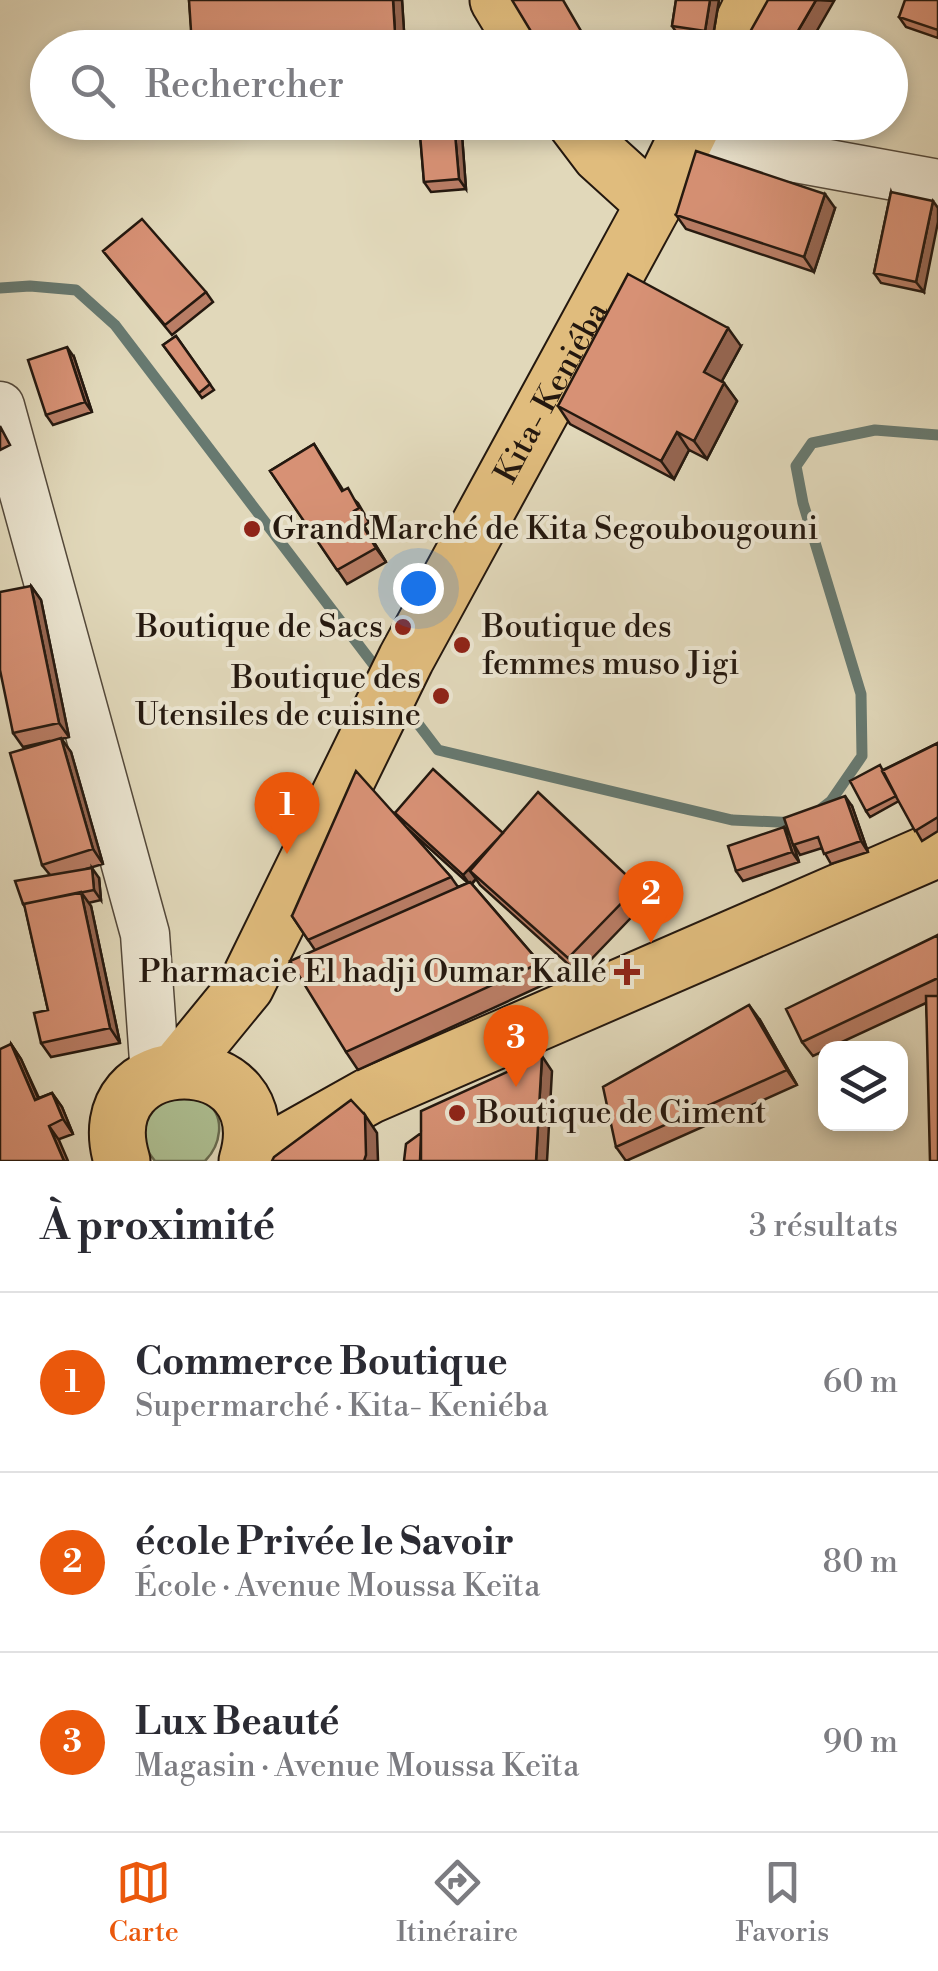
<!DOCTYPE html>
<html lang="fr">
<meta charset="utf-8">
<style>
:root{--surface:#fff;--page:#f7f7f7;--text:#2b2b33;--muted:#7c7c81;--line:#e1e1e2;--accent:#ea580c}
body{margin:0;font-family:"Libre Bodoni",serif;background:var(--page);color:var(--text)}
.controls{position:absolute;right:30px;bottom:30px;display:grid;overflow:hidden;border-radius:20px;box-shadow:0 5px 15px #0003}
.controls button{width:90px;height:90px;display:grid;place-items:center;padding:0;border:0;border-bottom:2px solid var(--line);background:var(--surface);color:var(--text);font:50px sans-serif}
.you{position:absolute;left:418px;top:588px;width:35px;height:35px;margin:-25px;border:8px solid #fff;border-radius:50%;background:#1a73e8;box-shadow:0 0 0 15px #1a73e833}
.badge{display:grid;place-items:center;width:65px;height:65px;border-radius:50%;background:var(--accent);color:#fff;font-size:32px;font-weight:700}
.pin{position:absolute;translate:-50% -82px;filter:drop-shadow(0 2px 5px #0008)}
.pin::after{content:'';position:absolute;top:52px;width:35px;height:30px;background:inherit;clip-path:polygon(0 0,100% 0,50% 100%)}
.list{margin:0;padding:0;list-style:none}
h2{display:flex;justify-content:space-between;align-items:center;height:130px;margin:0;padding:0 40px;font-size:42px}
h2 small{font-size:32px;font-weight:400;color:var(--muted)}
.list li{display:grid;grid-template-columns:65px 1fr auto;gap:30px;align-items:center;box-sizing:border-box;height:180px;padding:0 40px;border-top:2px solid var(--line)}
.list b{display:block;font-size:38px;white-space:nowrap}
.list p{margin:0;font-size:32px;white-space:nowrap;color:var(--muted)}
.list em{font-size:32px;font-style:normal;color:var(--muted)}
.icon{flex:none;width:55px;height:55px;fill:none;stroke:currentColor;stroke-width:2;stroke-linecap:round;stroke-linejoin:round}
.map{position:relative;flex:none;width:938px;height:1161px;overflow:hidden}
.search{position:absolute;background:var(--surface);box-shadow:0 5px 15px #0003;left:30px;right:30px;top:30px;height:110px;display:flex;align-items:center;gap:25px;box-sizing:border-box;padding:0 35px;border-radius:55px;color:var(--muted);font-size:38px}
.sheet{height:670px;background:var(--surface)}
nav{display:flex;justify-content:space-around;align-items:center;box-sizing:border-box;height:140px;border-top:2px solid var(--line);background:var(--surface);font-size:28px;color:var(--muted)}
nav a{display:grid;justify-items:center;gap:5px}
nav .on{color:var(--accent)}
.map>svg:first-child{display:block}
.green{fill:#aec093;stroke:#696c51;stroke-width:2.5}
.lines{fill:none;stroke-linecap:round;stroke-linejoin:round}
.stream{stroke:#677970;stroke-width:11}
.minor-casing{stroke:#53483a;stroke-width:51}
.major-casing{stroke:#24180f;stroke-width:59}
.minor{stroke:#ece6d2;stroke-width:48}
.major{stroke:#e0bc7d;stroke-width:55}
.wall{fill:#b97d65;stroke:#24180f;stroke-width:2.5;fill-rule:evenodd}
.shaded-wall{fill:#966652;stroke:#24180f;stroke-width:2.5}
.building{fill:#d79175;stroke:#24180f;stroke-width:2.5}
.poi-dot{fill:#8f2418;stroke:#ece6d2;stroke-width:4}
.labels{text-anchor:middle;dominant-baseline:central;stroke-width:8;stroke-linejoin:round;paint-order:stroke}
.street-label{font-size:32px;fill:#24180f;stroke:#ece6d2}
.poi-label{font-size:32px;fill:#24180f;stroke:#ece6d2;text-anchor:start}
</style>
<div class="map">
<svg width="938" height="1161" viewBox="0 0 938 1161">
<rect width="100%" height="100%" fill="#e1d8ba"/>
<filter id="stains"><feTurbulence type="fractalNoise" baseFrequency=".002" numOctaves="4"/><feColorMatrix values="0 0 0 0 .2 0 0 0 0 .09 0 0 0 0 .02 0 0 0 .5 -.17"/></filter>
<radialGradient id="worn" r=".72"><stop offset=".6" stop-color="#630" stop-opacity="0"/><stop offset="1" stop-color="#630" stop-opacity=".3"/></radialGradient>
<path class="green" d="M 166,1095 C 177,1097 197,1096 206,1102 C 227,1117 220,1146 205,1161 L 155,1161 C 132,1134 143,1116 166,1095 Z"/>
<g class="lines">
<path class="stream" d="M 0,288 L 30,286 L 76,290 L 115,325 L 380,673
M 403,704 L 438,750 L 732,820 L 798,823
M 822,808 L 831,801 L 862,756 L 861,694 L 803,503 L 796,466 L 812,443 L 875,430 L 938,435"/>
<defs>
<path id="minor" d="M 686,138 L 938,184
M 0,406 L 145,934 L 155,1075"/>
<g id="major">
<path d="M 498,0 L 527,48"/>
<path d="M 731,48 L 754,0"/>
<path d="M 575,122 L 600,155 L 654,204"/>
<path id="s1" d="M 178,1069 L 246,986 L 406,659 L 654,204 L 694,122"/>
<path d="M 122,1161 C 85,1041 283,1041 247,1161"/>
<path d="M 253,1161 L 369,1096 L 938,849"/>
</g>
</defs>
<use href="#minor" class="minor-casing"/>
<use href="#major" class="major-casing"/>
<use href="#minor" class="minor"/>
<use href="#major" class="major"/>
</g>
<path class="wall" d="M 189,0 L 402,0 L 405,47 L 193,48 Z
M 676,0 L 719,0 L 712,42 L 679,36 L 672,26 Z
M 938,0 L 938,38 L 906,27 L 899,17 Z
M 419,122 L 461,122 L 466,189 L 431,192 L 424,182 Z
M 731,122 L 763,122 L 755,136 Z
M 891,192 L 924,292 L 881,283 L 874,273 Z
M 835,208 L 814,272 L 686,229 L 676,215 Z
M 103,251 L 206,292 L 213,302 L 172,335 Z
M 176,336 L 214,390 L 202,398 L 163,345 Z
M 741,346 L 722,381 L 737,401 L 707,459 L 689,450 L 674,479 L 570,424 L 558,406 Z
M 74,357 L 92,412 L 53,425 L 46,415 Z
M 0,426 L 10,445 L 0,450 Z
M 314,444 L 343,490 L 358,503 L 369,522 L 364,526 L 386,562 L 347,584 L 270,471 Z
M 31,586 L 41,600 L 69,737 L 61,739 L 71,752 L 103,864 L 86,869 L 99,878 L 101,900 L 88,903 L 91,906 L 120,1043 L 51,1057 L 41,1043 L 48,1010 L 25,907 L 23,904 L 50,875 L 42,865 L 49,741 L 23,747 L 13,733 Z
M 938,743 L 938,831 L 922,841 L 899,801 L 870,817 L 866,811 L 883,770 Z
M 852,806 L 868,852 L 831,864 L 822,848 L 800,855 L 791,839 L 799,862 L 743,881 L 736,871 L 784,827 L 791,837 Z
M 395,813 L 503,833 L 638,886 L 648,900 L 578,973 L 480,885 L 476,879 L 472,884 L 540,963 L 552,981 L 358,1070 L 346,1052 L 315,950 L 292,916 L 399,818 ZM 407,828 L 468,883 L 458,887 L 451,877 Z
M 938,935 L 938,1161 L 926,1003 L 829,1048 L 826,1048 L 826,1050 L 813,1056 L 802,1042 Z
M 760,1020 L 797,1085 L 626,1161 L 616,1147 Z
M 11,1044 L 21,1059 L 39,1098 L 52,1093 L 62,1107 L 73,1134 L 0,1161 Z"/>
<path class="shaded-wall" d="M 393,0 L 402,0 L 405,47 L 395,33 Z
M 710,0 L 719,0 L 712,42 L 705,31 Z
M 816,0 L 834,1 L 807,48 L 788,48 Z
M 454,122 L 461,122 L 466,189 L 459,179 Z
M 745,122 L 763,122 L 755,136 Z
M 825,194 L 835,208 L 814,272 L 804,257 Z
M 933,201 L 938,208 L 938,222 L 924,292 L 916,282 Z
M 728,328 L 741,346 L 717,390 L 704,372 Z
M 67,347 L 74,357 L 92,412 L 85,402 Z
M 724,383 L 737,401 L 707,459 L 694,441 Z
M 677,432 L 689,450 L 674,479 L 661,461 Z
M 354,511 L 364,526 L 386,562 L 376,548 Z
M 31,586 L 41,600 L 69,737 L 59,723 Z
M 61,738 L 71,752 L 103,864 L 93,849 Z
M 845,796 L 852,806 L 868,852 L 861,841 Z
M 784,827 L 791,837 L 799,862 L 792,852 Z
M 503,833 L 470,871 L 476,879 L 470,885 L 463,875 Z
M 92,868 L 99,878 L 101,900 L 94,890 Z
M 81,892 L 91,906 L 120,1043 L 110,1028 Z
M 749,1005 L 760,1020 L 797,1085 L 787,1070 Z
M 11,1044 L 21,1059 L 45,1114 L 35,1100 Z
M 542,1056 L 552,1071 L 547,1161 L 536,1161 Z
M 52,1093 L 62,1107 L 73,1134 L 63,1119 Z
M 365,1115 L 377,1133 L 378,1161 L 364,1161 Z
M 49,1126 L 59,1140 L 68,1161 L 64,1161 Z"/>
<path class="building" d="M 189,0 L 393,0 L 395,33 L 192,46 Z
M 512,0 L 563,0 L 591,48 L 541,48 Z
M 676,0 L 710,0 L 705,31 L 672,26 Z
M 768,0 L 816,0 L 788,48 L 741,48 Z
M 905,0 L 938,0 L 938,30 L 899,17 Z
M 419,122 L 454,122 L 459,179 L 424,182 Z
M 696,151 L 825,194 L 804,257 L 676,215 Z
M 891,192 L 933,201 L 916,282 L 874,273 Z
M 142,219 L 206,292 L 165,325 L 103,251 Z
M 628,274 L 728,328 L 704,372 L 724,383 L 694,441 L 677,432 L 661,461 L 558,406 Z
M 176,336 L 210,384 L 199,393 L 163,345 Z
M 67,347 L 85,402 L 46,415 L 28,360 Z
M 314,444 L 342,491 L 348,488 L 359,508 L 354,511 L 376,548 L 337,570 L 270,471 Z
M 31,586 L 59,723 L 13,733 L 0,670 L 0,592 Z
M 61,738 L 93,849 L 42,865 L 10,753 Z
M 938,743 L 938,817 L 915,831 L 882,771 Z
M 880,765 L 896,796 L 866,811 L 850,781 Z
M 433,769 L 503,833 L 463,875 L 395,813 Z
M 356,771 L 451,877 L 308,940 L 292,916 Z
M 538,792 L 638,886 L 568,958 L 470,871 Z
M 845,796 L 861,841 L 824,854 L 818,837 L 793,845 L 784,818 Z
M 784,827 L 792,852 L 736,871 L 728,846 Z
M 92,868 L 94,890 L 23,904 L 15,881 Z
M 470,882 L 540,963 L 346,1052 L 290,961 Z
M 81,892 L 110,1028 L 41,1043 L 34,1013 L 48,1010 L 24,904 Z
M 938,935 L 938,978 L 802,1042 L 786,1009 Z
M 926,996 L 938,996 L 938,1161 L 930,1161 Z
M 749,1005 L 787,1070 L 616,1147 L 603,1087 Z
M 11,1044 L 35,1100 L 52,1093 L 63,1119 L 49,1126 L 64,1161 L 0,1161 L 0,1049 Z
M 542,1056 L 536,1161 L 421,1161 L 421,1111 Z
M 351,1100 L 365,1115 L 366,1155 L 364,1161 L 272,1161 L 274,1157 Z
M 421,1133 L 420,1161 L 404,1161 L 406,1144 Z"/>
<g class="poi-dot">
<circle cx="252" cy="529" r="10"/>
<circle cx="403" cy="627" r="10"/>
<circle cx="462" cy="645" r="10"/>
<circle cx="441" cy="696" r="10"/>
<path d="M622 957h10v10h10v10h-10v10h-10v-10h-10v-10h10z"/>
<circle cx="457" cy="1113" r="10"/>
</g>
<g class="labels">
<g class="street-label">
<text stroke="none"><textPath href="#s1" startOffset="775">Kita- Keniéba</textPath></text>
</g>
<g class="poi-label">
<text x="272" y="529">Grand Marché de Kita Segoubougouni</text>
<text x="383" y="627" text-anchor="end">Boutique de Sacs</text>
<text x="482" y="627">Boutique des<tspan x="482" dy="37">femmes muso Jigi</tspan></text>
<text x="421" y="678" text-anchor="end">Boutique des<tspan x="421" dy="37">Utensiles de cuisine</tspan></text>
<text x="607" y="972" text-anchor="end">Pharmacie El hadji Oumar Kallé</text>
<text x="477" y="1113">Boutique de Ciment</text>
</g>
</g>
<rect width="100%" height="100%" filter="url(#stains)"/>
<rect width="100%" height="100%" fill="url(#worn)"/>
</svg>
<div class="controls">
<button><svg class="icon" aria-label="layers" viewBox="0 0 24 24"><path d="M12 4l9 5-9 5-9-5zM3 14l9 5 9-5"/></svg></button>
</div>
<div class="you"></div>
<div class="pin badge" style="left:287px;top:854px">1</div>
<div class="pin badge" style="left:651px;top:943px">2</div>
<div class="pin badge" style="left:516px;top:1087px">3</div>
<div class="search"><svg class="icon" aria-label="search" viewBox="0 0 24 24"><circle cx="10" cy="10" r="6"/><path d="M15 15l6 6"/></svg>Rechercher</div>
</div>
<section class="sheet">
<h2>À proximité<small>3 résultats</small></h2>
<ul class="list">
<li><span class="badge">1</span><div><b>Commerce Boutique</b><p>Supermarché · Kita- Keniéba</p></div><em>60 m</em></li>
<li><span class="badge">2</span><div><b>école Privée le Savoir</b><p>École · Avenue Moussa Keïta</p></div><em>80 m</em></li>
<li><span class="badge">3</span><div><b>Lux Beauté</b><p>Magasin · Avenue Moussa Keïta</p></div><em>90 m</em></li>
</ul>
</section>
<nav>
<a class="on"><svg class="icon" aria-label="map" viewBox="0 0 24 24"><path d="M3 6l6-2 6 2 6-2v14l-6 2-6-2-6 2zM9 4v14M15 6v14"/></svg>Carte</a>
<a><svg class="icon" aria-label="directions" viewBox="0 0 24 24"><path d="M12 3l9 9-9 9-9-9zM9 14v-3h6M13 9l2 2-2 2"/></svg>Itinéraire</a>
<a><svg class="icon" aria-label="saved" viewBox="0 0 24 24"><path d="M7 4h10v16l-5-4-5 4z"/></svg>Favoris</a>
</nav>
